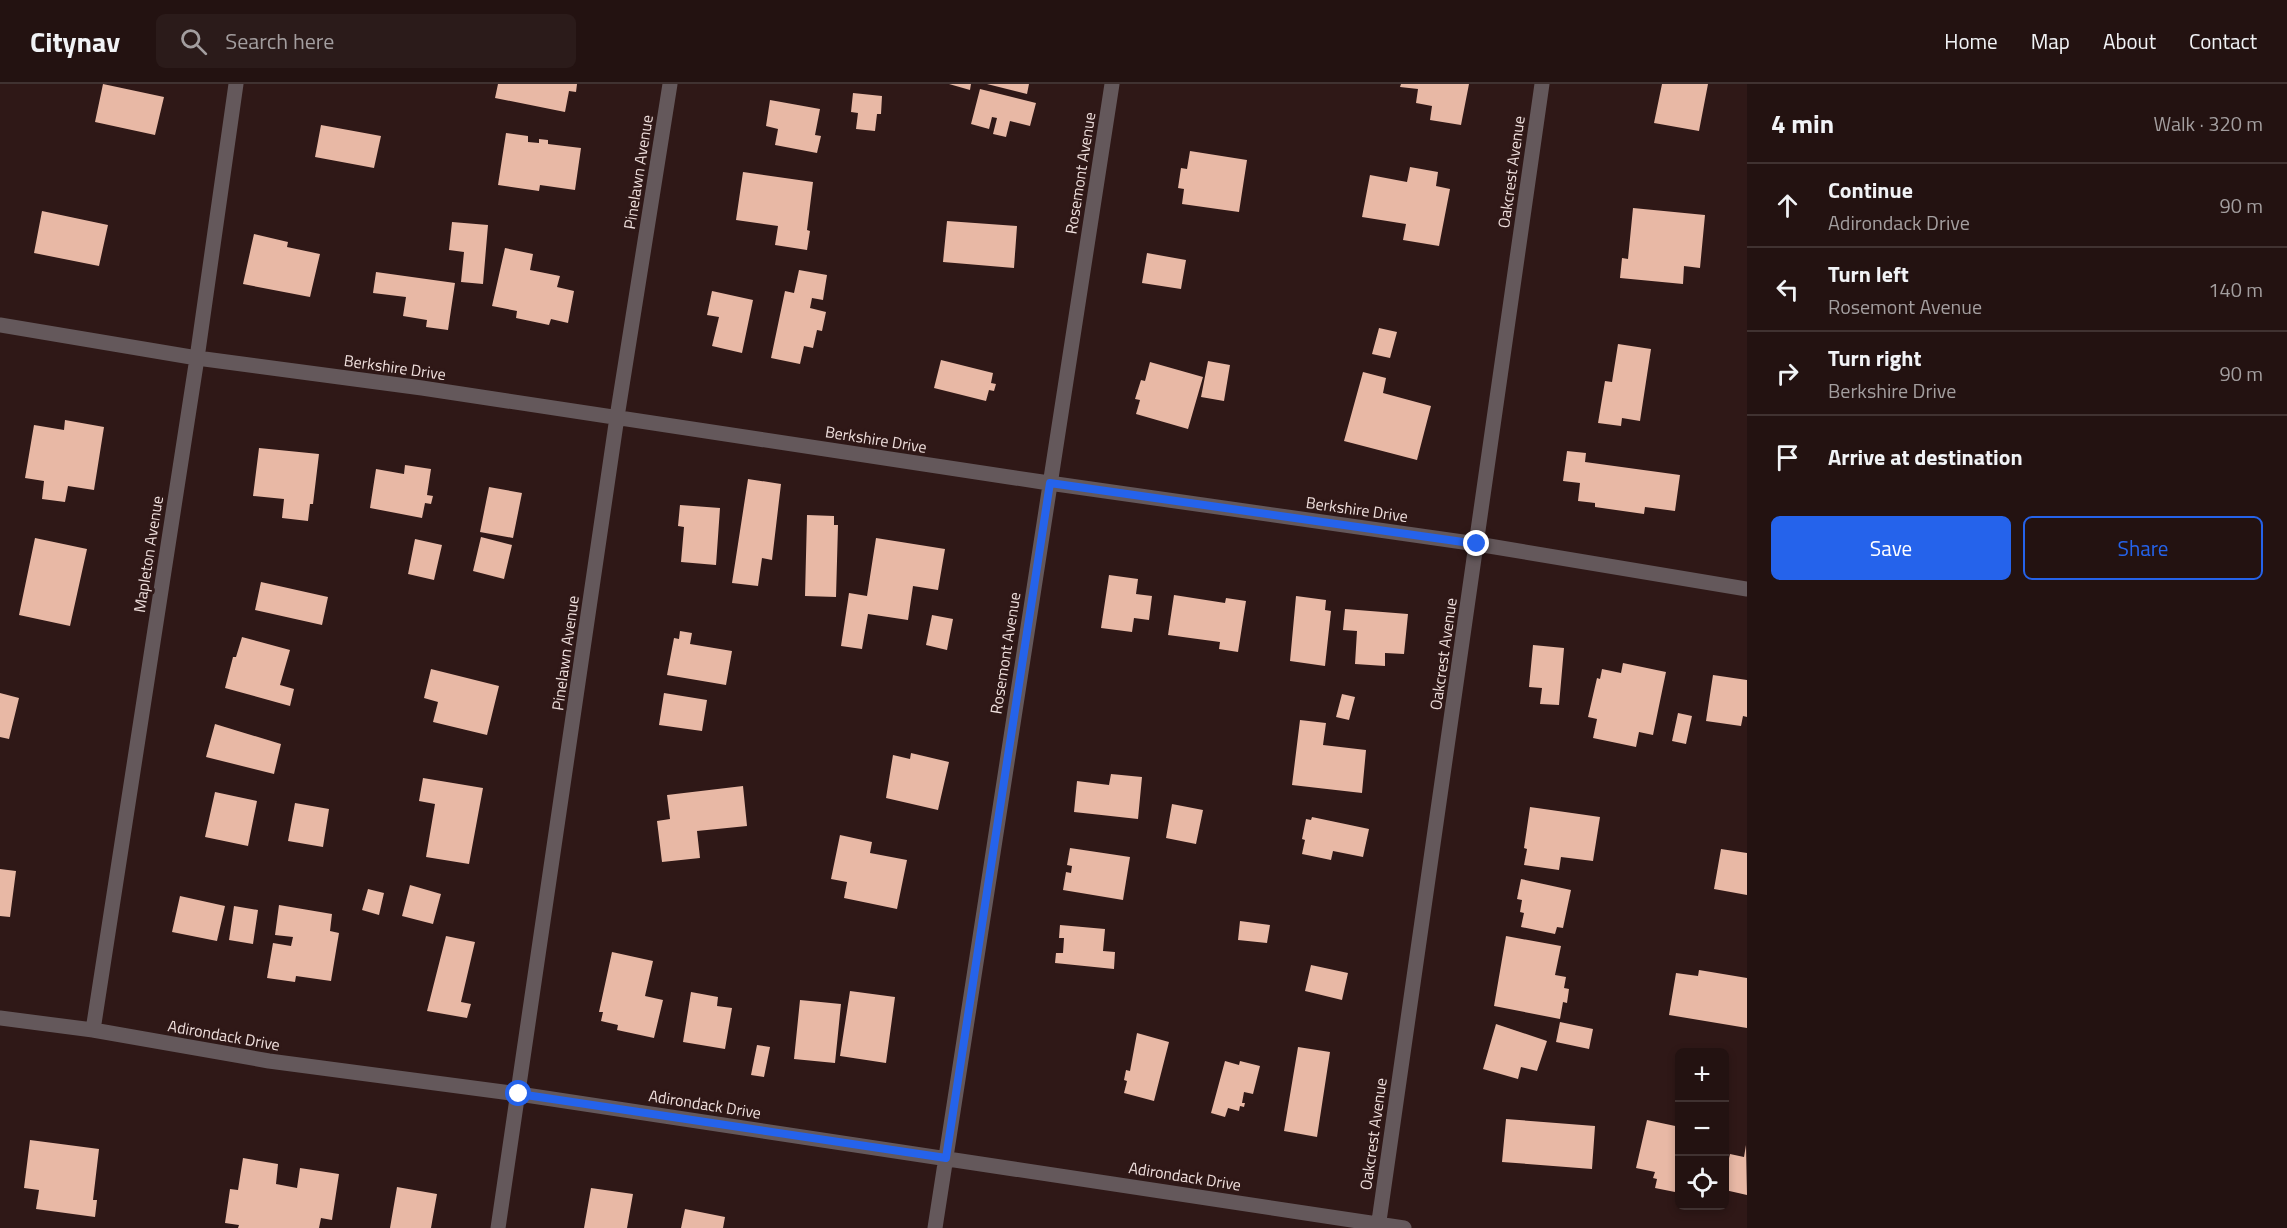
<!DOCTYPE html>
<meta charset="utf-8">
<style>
:root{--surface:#231211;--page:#2b1b1a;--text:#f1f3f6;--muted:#a39e9f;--line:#403231;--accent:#2563eb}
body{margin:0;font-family:"Titillium Web",sans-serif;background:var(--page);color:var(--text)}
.controls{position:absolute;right:18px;bottom:18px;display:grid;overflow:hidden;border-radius:9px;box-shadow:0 3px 9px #0003}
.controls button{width:54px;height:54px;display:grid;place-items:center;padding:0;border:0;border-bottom:2px solid var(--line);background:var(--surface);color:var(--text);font:30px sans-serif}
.stop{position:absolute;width:18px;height:18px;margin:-14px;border:4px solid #2563eb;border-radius:50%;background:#fff}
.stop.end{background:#2563eb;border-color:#fff;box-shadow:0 2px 6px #0008}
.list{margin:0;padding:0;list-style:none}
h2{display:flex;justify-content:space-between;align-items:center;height:78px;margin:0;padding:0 24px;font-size:26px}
h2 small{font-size:20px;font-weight:400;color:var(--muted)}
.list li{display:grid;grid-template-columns:39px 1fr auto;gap:18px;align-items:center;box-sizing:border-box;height:84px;padding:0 24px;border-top:2px solid var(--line)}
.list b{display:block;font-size:22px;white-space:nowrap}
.list p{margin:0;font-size:20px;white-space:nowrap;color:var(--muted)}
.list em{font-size:20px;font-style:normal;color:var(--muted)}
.actions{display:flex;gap:12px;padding:18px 24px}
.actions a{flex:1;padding:14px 0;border:2px solid var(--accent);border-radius:9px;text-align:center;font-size:21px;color:var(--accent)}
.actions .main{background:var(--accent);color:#fff}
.icon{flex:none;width:33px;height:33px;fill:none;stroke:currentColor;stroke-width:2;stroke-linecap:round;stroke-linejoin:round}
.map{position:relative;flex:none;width:1747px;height:1144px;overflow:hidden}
header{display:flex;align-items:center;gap:36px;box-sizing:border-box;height:84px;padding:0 30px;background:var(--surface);border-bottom:2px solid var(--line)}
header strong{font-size:28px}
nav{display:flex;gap:33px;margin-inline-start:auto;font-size:21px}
.search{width:420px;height:54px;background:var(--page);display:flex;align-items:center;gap:15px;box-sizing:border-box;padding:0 21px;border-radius:9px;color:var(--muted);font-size:22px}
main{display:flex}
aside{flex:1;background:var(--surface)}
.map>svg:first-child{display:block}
.building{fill:#e8b8a5}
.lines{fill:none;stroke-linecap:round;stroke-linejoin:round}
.minor{stroke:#64585b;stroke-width:15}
.route{stroke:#2563eb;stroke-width:8}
.labels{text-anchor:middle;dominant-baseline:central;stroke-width:6;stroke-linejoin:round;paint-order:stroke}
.street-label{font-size:16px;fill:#efdfdd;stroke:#2f1817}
</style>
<header>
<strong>Citynav</strong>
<div class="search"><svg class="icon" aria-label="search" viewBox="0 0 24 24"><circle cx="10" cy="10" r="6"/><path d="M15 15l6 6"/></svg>Search here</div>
<nav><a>Home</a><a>Map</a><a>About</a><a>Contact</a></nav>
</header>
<main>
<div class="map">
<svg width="1747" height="1144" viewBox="0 0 1747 1144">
<rect width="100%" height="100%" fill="#2f1817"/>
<path class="building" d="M 103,0 L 164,13 L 155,51 L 95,38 Z
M 498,0 L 577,0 L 576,8 L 569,7 L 565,28 L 495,14 Z
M 949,0 L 971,0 L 970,6 Z
M 987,0 L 1029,0 L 1027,10 Z
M 1401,0 L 1469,0 L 1461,41 L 1430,36 L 1432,22 L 1416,19 L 1418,5 L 1400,3 Z
M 1662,0 L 1708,0 L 1699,47 L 1654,39 Z
M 980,5 L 1036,19 L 1030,42 L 1010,37 L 1006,53 L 993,50 L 997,34 L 992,33 L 989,45 L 971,40 Z
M 853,9 L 882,12 L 881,30 L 877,30 L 875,47 L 856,45 L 858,29 L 851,28 Z
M 770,16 L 820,25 L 815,51 L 821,52 L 817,69 L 775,61 L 778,45 L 766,42 Z
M 321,41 L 381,52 L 374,84 L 315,73 Z
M 506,49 L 528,52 L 528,58 L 539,59 L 539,55 L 548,56 L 548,60 L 581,64 L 575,106 L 540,101 L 539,107 L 498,101 Z
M 1190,67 L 1247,76 L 1239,128 L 1182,120 L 1184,105 L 1178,104 L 1181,84 L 1187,85 Z
M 1410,83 L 1438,88 L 1436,102 L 1450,105 L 1439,162 L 1403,156 L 1406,140 L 1362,133 L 1370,91 L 1407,98 Z
M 743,88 L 813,98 L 807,146 L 810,147 L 807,166 L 775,161 L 778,142 L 736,136 Z
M 1633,124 L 1705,131 L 1700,184 L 1684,182 L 1683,200 L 1620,194 L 1622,174 L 1628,175 Z
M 42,127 L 108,141 L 99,182 L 34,169 Z
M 947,137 L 1017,142 L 1014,184 L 943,178 Z
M 452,138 L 488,141 L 483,200 L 461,198 L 464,168 L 449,166 Z
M 254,150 L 288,158 L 287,163 L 320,170 L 310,213 L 243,200 Z
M 505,164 L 533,170 L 530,186 L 560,192 L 557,203 L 574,207 L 568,239 L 551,235 L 549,241 L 516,234 L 517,227 L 492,222 Z
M 1147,169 L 1186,176 L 1181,205 L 1142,199 Z
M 799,186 L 827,191 L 823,216 L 812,214 L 810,224 L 826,228 L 822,247 L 817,246 L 813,264 L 804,262 L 800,280 L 771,274 L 785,207 L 794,209 Z
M 376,188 L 455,199 L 448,246 L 426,243 L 427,236 L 403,232 L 406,213 L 373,209 Z
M 712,207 L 753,216 L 742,269 L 712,262 L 719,233 L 707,231 Z
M 1379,244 L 1397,248 L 1390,274 L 1372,270 Z
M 1618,260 L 1651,265 L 1640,337 L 1622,334 L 1621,342 L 1598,339 L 1605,297 L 1612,298 Z
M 941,276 L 993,289 L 991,299 L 996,300 L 994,307 L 989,306 L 986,317 L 934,304 Z
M 1208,277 L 1230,281 L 1224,317 L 1201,313 Z
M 1150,278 L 1203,293 L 1188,345 L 1136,330 L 1140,316 L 1135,315 L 1141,296 L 1145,297 Z
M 1363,288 L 1386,294 L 1383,309 L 1431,322 L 1417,376 L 1344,357 Z
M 65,336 L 104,343 L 94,406 L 68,402 L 65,418 L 42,415 L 44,397 L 25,394 L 34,341 L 64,346 Z
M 259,364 L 319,370 L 313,420 L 310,420 L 308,437 L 282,434 L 284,415 L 253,412 Z
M 1567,367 L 1586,369 L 1585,378 L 1680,391 L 1675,427 L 1645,423 L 1644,430 L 1595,423 L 1595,419 L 1578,417 L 1580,399 L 1563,397 Z
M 405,381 L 431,385 L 427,411 L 433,412 L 431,420 L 425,419 L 422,434 L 370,424 L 376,385 L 404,390 Z
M 748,395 L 781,400 L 772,476 L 762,474 L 758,502 L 732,499 Z
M 489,403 L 522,409 L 513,454 L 480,448 Z
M 680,421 L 720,424 L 716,481 L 681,478 L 684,443 L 678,442 Z
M 807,431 L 834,432 L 834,441 L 838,441 L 836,513 L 805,512 Z
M 481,453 L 512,461 L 504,495 L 473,487 Z
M 35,454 L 87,465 L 70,542 L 19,531 Z
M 876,454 L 945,465 L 938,506 L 913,502 L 908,536 L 868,530 L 862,565 L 841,562 L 849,509 L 867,512 Z
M 415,455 L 442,461 L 434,496 L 408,490 Z
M 1109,491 L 1138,495 L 1136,510 L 1152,512 L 1149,536 L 1134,534 L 1132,548 L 1101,544 Z
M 261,498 L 328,513 L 322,541 L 255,526 Z
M 1174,511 L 1225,519 L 1226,514 L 1246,517 L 1238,568 L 1219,565 L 1220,558 L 1168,551 Z
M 1296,512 L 1326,516 L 1325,526 L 1331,527 L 1325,582 L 1290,577 Z
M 1345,525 L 1408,530 L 1404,570 L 1385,569 L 1385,582 L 1355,580 L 1357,547 L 1343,546 Z
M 932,531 L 953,535 L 947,566 L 926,561 Z
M 680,547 L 692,549 L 690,560 L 732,567 L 726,601 L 667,591 L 674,554 L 679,555 Z
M 242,553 L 290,566 L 280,601 L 294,605 L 290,622 L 225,604 L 233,573 L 236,573 Z
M 1533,561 L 1564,564 L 1559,621 L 1540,620 L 1542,604 L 1529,603 Z
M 1623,579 L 1666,588 L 1653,651 L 1639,648 L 1636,663 L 1593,654 L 1597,635 L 1588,633 L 1597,594 L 1600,595 L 1602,585 L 1621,589 Z
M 431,585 L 499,602 L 487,651 L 433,638 L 438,618 L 424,614 Z
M 1713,591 L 1747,596 L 1747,633 L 1743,632 L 1741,642 L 1706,637 Z
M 0,609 L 19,614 L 9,655 L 0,653 Z
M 664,609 L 707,616 L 702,647 L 659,641 Z
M 1342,610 L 1355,613 L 1349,636 L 1336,633 Z
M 1678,629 L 1692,632 L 1686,660 L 1672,657 Z
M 1300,636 L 1326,639 L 1323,661 L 1366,666 L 1362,709 L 1292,701 Z
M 215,640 L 281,660 L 274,690 L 206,673 Z
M 911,669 L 949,678 L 938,726 L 886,714 L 893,671 L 910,675 Z
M 1111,690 L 1142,693 L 1138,735 L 1074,728 L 1077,697 L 1109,701 Z
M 423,694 L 483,704 L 469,780 L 426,773 L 435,720 L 419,717 Z
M 743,702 L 747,742 L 697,747 L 700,774 L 662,778 L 657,737 L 670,735 L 667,711 Z
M 215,708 L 257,717 L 248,762 L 205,753 Z
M 295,719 L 329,725 L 323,763 L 288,757 Z
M 1172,720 L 1203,726 L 1196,760 L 1166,754 Z
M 1530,723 L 1600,733 L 1593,777 L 1561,773 L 1559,786 L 1524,781 L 1527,765 L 1524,764 Z
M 1312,733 L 1369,745 L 1363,773 L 1333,767 L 1331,776 L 1302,770 L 1305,756 L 1302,755 L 1306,735 L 1311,736 Z
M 840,751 L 872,758 L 870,769 L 907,776 L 897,825 L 844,814 L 847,798 L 831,795 Z
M 1070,764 L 1130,773 L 1123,816 L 1063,806 L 1066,788 L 1071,789 L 1072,782 L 1067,781 Z
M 1721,765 L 1747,769 L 1747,811 L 1714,805 Z
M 0,785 L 16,787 L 10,833 L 0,832 Z
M 1521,795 L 1571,806 L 1563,844 L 1557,843 L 1555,850 L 1521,843 L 1524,829 L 1520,828 L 1522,816 L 1517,815 Z
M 410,801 L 441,810 L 433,840 L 402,832 Z
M 368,805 L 384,809 L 379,831 L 362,826 Z
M 180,812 L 225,822 L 217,857 L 172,848 Z
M 279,821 L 332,830 L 330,847 L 339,849 L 331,897 L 296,892 L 295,898 L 267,894 L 273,859 L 291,862 L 293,853 L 275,851 Z
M 234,822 L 258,826 L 253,860 L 229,856 Z
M 1240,837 L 1270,841 L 1267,859 L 1238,856 Z
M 1060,841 L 1105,845 L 1103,867 L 1115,868 L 1114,885 L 1055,879 L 1056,869 L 1063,869 L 1064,854 L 1059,854 Z
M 446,852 L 475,858 L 461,918 L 471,920 L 467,934 L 427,927 Z
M 1506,852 L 1561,862 L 1555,891 L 1566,893 L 1564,904 L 1569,905 L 1567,919 L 1563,918 L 1560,935 L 1494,922 Z
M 612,868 L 653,877 L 645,912 L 663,916 L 654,954 L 617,946 L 618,941 L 601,937 L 603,928 L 599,928 Z
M 1311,881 L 1348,889 L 1342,916 L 1305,907 Z
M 1699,886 L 1747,894 L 1747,944 L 1669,931 L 1676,889 L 1698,892 Z
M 850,907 L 895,913 L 886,979 L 840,972 Z
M 691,908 L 718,913 L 717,922 L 732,924 L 725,965 L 683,958 Z
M 800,916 L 841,920 L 835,979 L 794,975 Z
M 1560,938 L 1593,945 L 1589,965 L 1556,958 Z
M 1496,940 L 1547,957 L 1537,987 L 1521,983 L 1518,995 L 1483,985 Z
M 1137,949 L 1169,958 L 1154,1017 L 1124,1009 L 1127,997 L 1124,996 L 1126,986 L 1130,987 Z
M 757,961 L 770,963 L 764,993 L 751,991 Z
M 1298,963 L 1330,968 L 1317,1053 L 1284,1047 Z
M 1225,977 L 1239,981 L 1240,977 L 1260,982 L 1253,1010 L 1244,1008 L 1242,1019 L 1245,1019 L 1244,1023 L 1240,1022 L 1239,1027 L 1228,1024 L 1225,1033 L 1211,1029 Z
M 1506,1035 L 1595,1042 L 1592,1085 L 1502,1078 Z
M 1647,1036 L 1680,1043 L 1680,1109 L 1655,1104 L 1657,1095 L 1653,1094 L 1655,1088 L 1636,1084 Z
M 30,1056 L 99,1065 L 93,1116 L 97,1116 L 95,1133 L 36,1125 L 39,1106 L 24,1104 Z
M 1746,1061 L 1747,1111 L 1725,1106 L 1728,1093 L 1725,1091 L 1730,1070 L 1744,1073 Z
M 243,1074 L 278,1080 L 276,1100 L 297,1104 L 300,1084 L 339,1090 L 332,1136 L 321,1134 L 319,1144 L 238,1144 L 239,1141 L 225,1139 L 230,1105 L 238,1106 Z
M 397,1103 L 437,1110 L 431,1144 L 390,1144 Z
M 591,1104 L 633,1110 L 627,1144 L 584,1144 Z
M 685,1125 L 725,1133 L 723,1144 L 681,1144 Z"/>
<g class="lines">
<path class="minor" d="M 0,241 L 197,274 L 422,304 L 1049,399 L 1477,460 L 1747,505
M 0,934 L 93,946 L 269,977 L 519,1010 L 1404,1144
M 93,946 L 197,274 L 236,0
M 498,1144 L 617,333 L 670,0
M 935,1144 L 1112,0
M 1378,1144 L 1542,0"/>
</g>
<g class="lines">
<path class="route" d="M 519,1010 L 946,1074 L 1050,399 L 1477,460"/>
</g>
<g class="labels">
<g class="street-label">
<text transform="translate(638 88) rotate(-81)">Pinelawn Avenue</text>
<text transform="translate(1511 88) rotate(-82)">Oakcrest Avenue</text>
<text transform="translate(1080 89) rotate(-81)">Rosemont Avenue</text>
<text transform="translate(395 283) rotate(8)">Berkshire Drive</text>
<text transform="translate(876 355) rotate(9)">Berkshire Drive</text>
<text transform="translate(1357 425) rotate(8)">Berkshire Drive</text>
<text transform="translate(148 470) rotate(-81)">Mapleton Avenue</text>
<text transform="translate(565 569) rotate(-82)">Pinelawn Avenue</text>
<text transform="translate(1005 569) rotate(-81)">Rosemont Avenue</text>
<text transform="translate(1443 570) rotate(-82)">Oakcrest Avenue</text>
<text transform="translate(224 951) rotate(10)">Adirondack Drive</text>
<text transform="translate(705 1020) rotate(9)">Adirondack Drive</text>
<text transform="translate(1373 1050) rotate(-82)">Oakcrest Avenue</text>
<text transform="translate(1185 1092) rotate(9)">Adirondack Drive</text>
</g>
</g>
</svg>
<div class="controls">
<button>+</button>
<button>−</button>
<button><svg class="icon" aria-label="locate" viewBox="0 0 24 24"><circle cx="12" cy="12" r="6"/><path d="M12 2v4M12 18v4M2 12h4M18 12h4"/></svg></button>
</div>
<div class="stop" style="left:519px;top:1010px"></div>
<div class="stop end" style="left:1477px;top:460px"></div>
</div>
<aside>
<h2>4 min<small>Walk · 320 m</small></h2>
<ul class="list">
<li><svg class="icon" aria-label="ahead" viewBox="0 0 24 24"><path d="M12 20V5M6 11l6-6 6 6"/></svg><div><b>Continue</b><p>Adirondack Drive</p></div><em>90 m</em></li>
<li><svg class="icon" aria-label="left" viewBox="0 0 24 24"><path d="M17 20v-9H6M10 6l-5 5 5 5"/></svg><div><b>Turn left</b><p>Rosemont Avenue</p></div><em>140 m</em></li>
<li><svg class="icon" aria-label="right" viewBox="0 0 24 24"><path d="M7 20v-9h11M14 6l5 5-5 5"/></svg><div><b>Turn right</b><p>Berkshire Drive</p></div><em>90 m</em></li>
<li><svg class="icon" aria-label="arrive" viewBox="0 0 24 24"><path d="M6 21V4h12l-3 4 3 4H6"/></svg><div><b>Arrive at destination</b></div></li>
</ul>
<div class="actions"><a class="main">Save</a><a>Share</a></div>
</aside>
</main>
